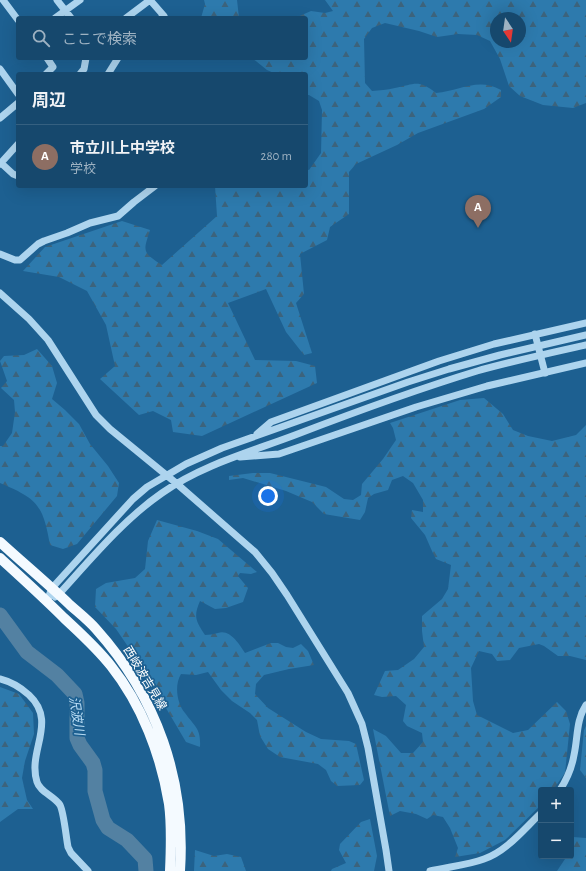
<!DOCTYPE html>
<html lang="ja">
<meta charset="utf-8">
<style>
:root{--surface:#16486d;--page:#1f4f72;--text:#f1f3f6;--muted:#9eb2c2;--line:#356080;--accent:#fdbe6c}
body{margin:0;font-family:"Alegreya Sans","Noto Sans JP",sans-serif;background:var(--page);color:var(--text)}
.controls{position:absolute;right:12px;bottom:12px;display:grid;overflow:hidden;border-radius:4px;box-shadow:0 4px 16px #0002}
.controls button{width:36px;height:36px;display:grid;place-items:center;padding:0;border:0;border-bottom:1px solid var(--line);background:var(--surface);color:var(--text);font:20px sans-serif}
.compass{position:absolute;left:490px;top:12px;width:36px;height:36px;border-radius:50%;background:var(--surface);box-shadow:0 4px 16px #0002;rotate:167deg}
.you{position:absolute;left:268px;top:496px;width:14px;height:14px;margin:-10px;border:3px solid #fff;border-radius:50%;background:#1a73e8;box-shadow:0 0 0 6px #1a73e833}
.badge{display:grid;place-items:center;width:26px;height:26px;border-radius:50%;background:var(--accent);color:#fff;font-size:13px;font-weight:700}
.pin{position:absolute;translate:-50% -33px;filter:drop-shadow(0 1px 2px #0008)}
.pin::after{content:'';position:absolute;top:21px;width:14px;height:12px;background:inherit;clip-path:polygon(0 0,100% 0,50% 100%)}
.list{margin:0;padding:0;list-style:none}
h2{display:flex;justify-content:space-between;align-items:center;height:52px;margin:0;padding:0 16px;font-size:17px}
h2 small{font-size:13px;font-weight:400;color:var(--muted)}
.list li{display:grid;grid-template-columns:26px 1fr auto;gap:12px;align-items:center;box-sizing:border-box;height:64px;padding:0 16px;border-top:1px solid var(--line)}
.list b{display:block;font-size:15px;white-space:nowrap}
.list p{margin:0;font-size:13px;white-space:nowrap;color:var(--muted)}
.list em{font-size:13px;font-style:normal;color:var(--muted)}
.icon{flex:none;width:22px;height:22px;fill:none;stroke:currentColor;stroke-width:2;stroke-linecap:round;stroke-linejoin:round}
.map{position:relative;flex:none;width:586px;height:871px;overflow:hidden}
.search{position:absolute;background:var(--surface);box-shadow:0 4px 16px #0002;left:16px;top:16px;width:292px;height:44px;display:flex;align-items:center;gap:10px;box-sizing:border-box;padding:0 14px;border-radius:4px;color:var(--muted);font-size:15px}
.panel{position:absolute;background:var(--surface);box-shadow:0 4px 16px #0002;left:16px;top:72px;width:292px;height:116px;border-radius:4px}
.map>svg:first-child{display:block}
.forest{fill:url(#forest-firs);fill-rule:evenodd}
.lines{fill:none;stroke-linecap:round;stroke-linejoin:round}
.river{stroke:#5381a2;stroke-width:15}
.minor{stroke:#add4ee;stroke-width:7}
.major{stroke:#f4faff;stroke-width:10}
.minor-bridge{stroke:#add4ee;stroke-width:7}
.labels{text-anchor:middle;dominant-baseline:central;stroke-width:3.5;stroke-linejoin:round;paint-order:stroke}
.street-label{font-size:12px;fill:#fff;stroke:#1d6091}
.water-label{font-size:13px;font-style:italic;fill:#b9ddf5;stroke:#1d6091}
</style>
<div class="map">
<svg width="586" height="871" viewBox="0 0 586 871">
<defs>
<pattern id="forest-firs" width="22" height="20" patternUnits="userSpaceOnUse"><rect width="22" height="20" fill="#2d7aad"/><path d="M5 1l3.5 6h-7zM16 11l3.5 6h-7z" fill="#3c637c"/></pattern>
</defs>
<rect width="100%" height="100%" fill="#1d6091"/>
<path class="forest" d="M 204,0 L 237,0 L 239,18 L 201,18 L 205,4 Z
M 325,0 L 586,0 L 586,103 L 573,108 L 543,105 L 520,96 L 509,86 L 500,59 L 490,41 L 477,35 L 458,34 L 437,37 L 419,31 L 385,23 L 372,28 L 364,39 L 365,83 L 372,91 C 380,90 387,90 395,88 C 415,84 418,79 436,93 C 460,91 478,77 501,90 L 501,97 L 484,109 L 418,133 L 397,145 L 356,164 L 349,172 L 349,214 L 330,227 L 327,240 L 300,254 L 304,294 L 296,303 L 312,353 L 304,355 L 286,332 L 266,289 L 228,303 L 255,360 L 296,361 L 315,366 L 317,383 L 202,436 L 173,432 L 171,420 L 153,411 L 139,415 L 100,379 L 115,366 L 106,325 L 87,291 L 59,277 L 23,271 L 45,247 L 122,221 L 150,230 C 143,252 142,252 162,265 L 217,216 L 215,186 L 306,186 L 306,169 L 309,170 L 321,153 L 322,110 L 319,101 L 309,95 L 306,95 L 306,74 L 276,74 L 267,70 L 252,58 L 306,58 L 306,18 L 265,18 L 269,16 L 295,18 L 311,11 L 325,13 L 333,11 ZM 496,18 L 520,18 L 520,42 L 496,42 Z
M 37,349 L 52,366 L 57,383 L 52,399 L 65,410 L 79,424 L 90,444 L 108,466 L 119,483 L 117,496 L 77,544 L 63,549 L 50,545 C 43,505 38,499 0,483 L 0,446 L 3,446 L 12,433 L 15,412 L 14,400 L 1,388 L 7,381 L 0,361 L 4,356 L 24,355 Z
M 484,398 L 503,414 L 513,430 L 528,436 L 552,441 L 576,435 L 586,425 L 586,660 L 570,656 L 558,656 L 544,646 L 539,644 L 519,648 L 510,660 L 497,661 L 492,654 L 479,651 L 471,668 L 473,701 L 477,715 L 513,733 L 528,730 L 557,702 L 566,711 L 570,724 L 565,773 L 553,790 L 541,790 L 541,805 L 505,840 L 480,853 L 455,857 L 458,848 L 450,828 L 443,817 L 433,815 L 427,819 L 416,814 L 400,811 L 390,816 L 373,729 L 386,736 L 401,753 L 413,753 L 423,742 L 422,733 L 407,726 L 403,721 L 406,705 L 396,696 L 382,697 L 374,695 L 385,671 L 398,670 L 414,659 L 424,647 L 422,631 L 422,616 L 442,599 L 448,589 L 451,565 L 436,559 L 432,551 L 425,535 L 411,518 L 412,510 L 423,512 L 423,500 L 413,483 L 403,476 L 392,480 L 388,490 L 374,494 L 368,498 L 365,512 L 360,520 L 324,514 L 312,502 L 286,491 L 243,478 L 229,480 L 229,476 L 253,473 L 270,473 L 326,487 L 344,499 L 353,500 L 361,495 L 362,484 L 383,459 L 396,440 L 393,428 L 390,423 L 460,400 Z
M 157,520 L 197,531 L 218,539 L 257,572 L 251,574 L 240,573 L 238,576 L 248,588 L 243,602 L 226,608 L 215,609 L 200,601 C 193,617 196,621 205,635 C 210,635 213,634 218,633 C 230,629 239,644 245,653 L 271,643 L 278,643 L 286,647 L 293,648 L 301,644 L 308,651 L 314,665 L 289,669 L 264,675 L 256,684 L 255,694 L 268,708 L 306,732 L 321,739 L 349,741 L 356,744 L 364,780 L 360,785 L 337,786 L 331,781 L 326,770 L 318,764 L 280,757 L 268,749 L 260,736 L 257,720 L 250,713 L 232,701 L 221,690 L 208,672 L 196,675 L 181,674 C 174,685 177,704 185,713 C 195,727 201,728 200,747 L 186,742 L 140,664 L 116,629 L 95,607 L 96,589 L 106,583 L 135,578 L 145,569 L 148,541 Z
M 0,687 L 19,694 L 33,713 L 34,734 L 25,761 L 22,778 L 27,800 L 33,809 L 18,809 L 0,822 Z
M 586,726 L 586,778 L 580,770 L 584,730 Z
M 370,819 L 377,856 L 374,871 L 331,871 L 332,869 L 346,863 L 339,850 L 340,844 L 361,822 Z
M 573,837 L 586,838 L 586,871 L 557,871 L 567,856 L 571,856 L 571,843 Z
M 195,850 L 214,856 L 227,854 L 241,857 L 246,871 L 194,871 Z"/>
<g class="lines">
<path class="river" d="M 0,615 L 27,652 L 57,675 L 75,694 L 77,703 L 77,738 L 80,745 L 93,763 L 95,770 L 95,791 L 103,820 L 108,828 L 127,840 L 145,859 L 146,871"/>
<path class="minor" d="M 3,0 L 18,20
M 57,0 L 71,18
M 150,0 L 164,16 L 161,18
M 55,18 L 80,0
M 126,18 L 150,0
M 0,69 L 18,94
M 46,74 L 53,67 L 47,58
M 80,74 L 84,69 L 86,58
M 108,74 L 118,58
M 0,118 L 18,103
M 1,163 L 13,174 L 18,176
M 0,164 L 18,144
M 0,254 L 15,260 L 20,260 L 38,244 L 44,241 L 67,233 L 90,223 L 118,216 L 134,202 L 155,186
M 0,293 L 29,319 L 48,340 L 96,415 L 110,429 L 176,483 L 255,552 L 272,573 L 287,595 L 348,693 L 362,724 L 368,748 L 386,850 L 389,871
M 257,434 L 271,422 L 439,361 L 494,344 L 586,323
M 240,457 L 279,454 L 416,407 L 487,386 L 586,363
M 55,597 L 59,594 C 91,559 123,520 162,493 C 202,465 250,452 295,435 C 355,412 415,390 477,371 C 513,361 550,353 586,345
M 47,601 L 52,588 L 133,499 L 147,487 L 186,464 L 222,448 L 408,382 L 449,369 L 500,355 L 586,335
M 0,679 C 12,682 20,687 29,695 C 58,722 27,751 37,782 C 40,792 54,796 60,805 C 64,813 66,837 68,847 L 71,853 L 88,871
M 560,790 C 567,779 572,767 574,755 C 578,737 576,720 586,705
M 430,871 C 447,867 468,865 484,859 C 507,851 524,829 541,813"/>
<path class="major" d="M 0,542 C 23,563 47,583 70,605 C 79,613 88,620 96,629 C 157,697 186,780 180,871
M 0,558 C 22,578 43,597 64,618 C 80,633 97,648 111,666 C 142,705 161,755 169,804 C 172,826 171,849 170,871"/>
<path class="minor-bridge" d="M 535,334 L 545,373"/>
</g>
<g class="labels">
<g class="street-label">
<text transform="translate(145 678) rotate(59)">西岐波吉見線</text>
</g>
<g class="water-label">
<text transform="translate(76 716) rotate(81)">沢波川</text>
</g>
</g>
</svg>
<div class="controls">
<button>+</button>
<button>−</button>
</div>
<svg class="compass" viewBox="-18 -18 36 36"><path d="M0-13l5 13h-10z" fill="#e53935"/><path d="M0 13l5-13h-10z" fill="#9eb2c2"/></svg>
<div class="you"></div>
<div class="pin badge" style="left:478px;top:228px;background:#8d6e63">A</div>
<div class="search"><svg class="icon" aria-label="search" viewBox="0 0 24 24"><circle cx="10" cy="10" r="6"/><path d="M15 15l6 6"/></svg>ここで検索</div>
<section class="panel">
<h2>周辺<small></small></h2>
<ul class="list">
<li><span class="badge" style="background:#8d6e63">A</span><div><b>市立川上中学校</b><p>学校</p></div><em>280 m</em></li>
</ul>
</section>
</div>
